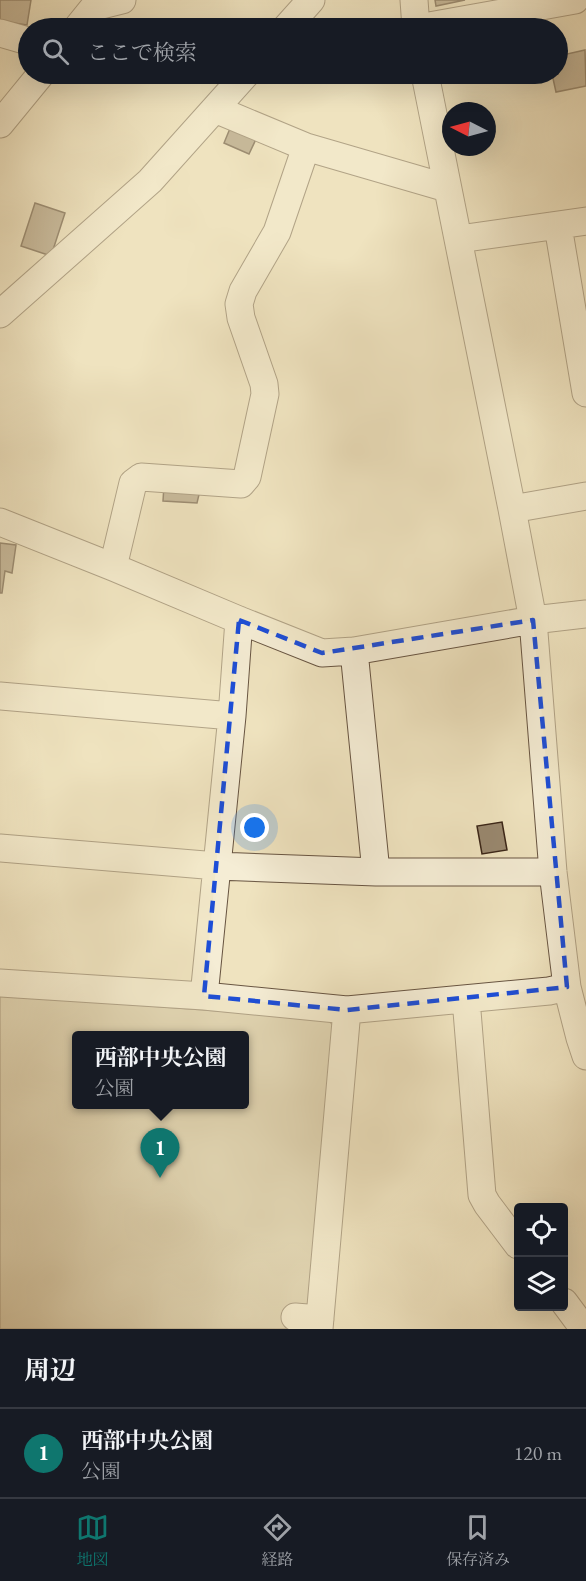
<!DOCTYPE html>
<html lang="ja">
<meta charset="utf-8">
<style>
:root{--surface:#171b24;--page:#20242c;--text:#f1f3f6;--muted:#9ea1a6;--line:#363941;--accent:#0f766e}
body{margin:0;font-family:"EB Garamond","Noto Serif JP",serif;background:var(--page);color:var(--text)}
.controls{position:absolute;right:18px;bottom:18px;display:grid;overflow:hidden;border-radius:6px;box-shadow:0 6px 24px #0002}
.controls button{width:54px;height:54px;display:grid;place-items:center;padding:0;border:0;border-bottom:2px solid var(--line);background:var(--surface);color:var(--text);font:30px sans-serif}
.compass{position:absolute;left:442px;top:102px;width:54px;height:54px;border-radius:50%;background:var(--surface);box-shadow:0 6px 24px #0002;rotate:276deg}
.you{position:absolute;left:255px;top:828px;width:21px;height:21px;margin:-15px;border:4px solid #fff;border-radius:50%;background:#1a73e8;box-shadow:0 0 0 9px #1a73e833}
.badge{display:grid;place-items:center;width:39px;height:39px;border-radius:50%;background:var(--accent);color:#fff;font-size:20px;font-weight:700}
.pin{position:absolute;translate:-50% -50px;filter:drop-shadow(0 2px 3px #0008)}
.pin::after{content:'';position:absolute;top:32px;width:21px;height:18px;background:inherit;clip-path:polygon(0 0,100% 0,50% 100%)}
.popup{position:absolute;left:72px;top:1031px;width:177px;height:78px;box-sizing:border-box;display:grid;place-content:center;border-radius:6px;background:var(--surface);filter:drop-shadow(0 2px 4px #0005);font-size:20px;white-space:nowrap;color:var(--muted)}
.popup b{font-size:22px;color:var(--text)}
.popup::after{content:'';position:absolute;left:50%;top:100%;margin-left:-12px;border:12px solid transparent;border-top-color:var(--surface)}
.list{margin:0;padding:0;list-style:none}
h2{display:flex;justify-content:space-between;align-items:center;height:78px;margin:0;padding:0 24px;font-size:26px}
h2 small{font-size:20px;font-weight:400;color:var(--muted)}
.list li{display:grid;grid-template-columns:39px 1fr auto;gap:18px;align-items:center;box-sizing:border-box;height:90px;padding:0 24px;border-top:2px solid var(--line)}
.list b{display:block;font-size:22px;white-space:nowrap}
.list p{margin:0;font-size:20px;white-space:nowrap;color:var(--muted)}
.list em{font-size:20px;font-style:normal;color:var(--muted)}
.icon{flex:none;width:33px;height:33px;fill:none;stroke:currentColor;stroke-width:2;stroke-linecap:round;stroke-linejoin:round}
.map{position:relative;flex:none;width:586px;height:1329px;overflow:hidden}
.search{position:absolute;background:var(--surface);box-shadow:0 6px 24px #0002;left:18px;right:18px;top:18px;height:66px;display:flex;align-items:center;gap:15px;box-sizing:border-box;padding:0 21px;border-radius:33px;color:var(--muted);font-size:22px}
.sheet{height:168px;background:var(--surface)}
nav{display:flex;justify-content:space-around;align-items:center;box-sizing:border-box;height:84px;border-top:2px solid var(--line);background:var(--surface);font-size:16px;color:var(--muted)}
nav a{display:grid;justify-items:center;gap:3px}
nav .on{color:var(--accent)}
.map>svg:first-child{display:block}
.green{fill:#d0c3a3;stroke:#86745e;stroke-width:1.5;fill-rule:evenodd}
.building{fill:#99886f;stroke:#3b2618;stroke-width:1.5}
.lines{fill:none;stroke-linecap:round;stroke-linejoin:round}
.minor-casing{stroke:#685542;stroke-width:29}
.minor{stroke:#f5edd5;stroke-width:27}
.marked{fill:none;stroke:#1d4ed8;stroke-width:4.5;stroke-dasharray:12 8;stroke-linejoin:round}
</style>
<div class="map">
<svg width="586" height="1329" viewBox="0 0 586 1329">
<rect width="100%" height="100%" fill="#efe3bf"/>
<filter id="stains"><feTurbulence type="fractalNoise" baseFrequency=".00333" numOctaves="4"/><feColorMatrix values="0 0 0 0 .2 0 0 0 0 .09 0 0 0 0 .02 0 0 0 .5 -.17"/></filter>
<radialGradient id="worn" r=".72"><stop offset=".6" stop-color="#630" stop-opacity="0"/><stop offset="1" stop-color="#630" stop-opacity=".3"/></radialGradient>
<path class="green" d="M 0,995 L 328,1019 L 334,1027 L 308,1329 L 0,1329 ZM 76,1036 L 244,1036 L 244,1104 L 76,1104 Z"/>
<path class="building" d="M 0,0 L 31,0 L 27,25 L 0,21 Z
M 435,0 L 465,0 L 436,6 Z
M 585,50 L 586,86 L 556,92 L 552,74 L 558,74 L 558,56 Z
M 441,74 L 473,74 L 443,80 Z
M 231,126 L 257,137 L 249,154 L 224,143 Z
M 35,203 L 65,213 L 51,256 L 21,246 Z
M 164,485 L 201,486 L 197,503 L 163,501 Z
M 0,543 L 16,545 L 12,573 L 5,571 L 2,593 L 0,593 Z
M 502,822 L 507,850 L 482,854 L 477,826 Z"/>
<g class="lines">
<defs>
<path id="minor" d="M 414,0 L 416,28
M 77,28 L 94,7 L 122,0
M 286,28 L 311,0
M 418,28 L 575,0
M 0,33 L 28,41
M 425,74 L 512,509 L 533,620 L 553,872 L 567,987 L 580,1038 L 586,1056
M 215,109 L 306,147 L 447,188
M 0,124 L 41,74
M 558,226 L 586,393
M 459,239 L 586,221
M 0,314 L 150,181 L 246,74
M 512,509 L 586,496
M 0,522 L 113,567 L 239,620 L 322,653 L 354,651 L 533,620 L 586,614
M 113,567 L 133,483 L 141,477 L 241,484 L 247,477 L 265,394 L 264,384 L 241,318 L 239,304 L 243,291 L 277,232 L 306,147
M 354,651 L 376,872
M 0,696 L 232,716
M 0,848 L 217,866 L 376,872 L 553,872
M 0,983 L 204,996 L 347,1010 L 549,991 L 567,987
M 204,996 L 232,716 L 239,620
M 466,999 L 482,1195 L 487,1204 L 518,1245
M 564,1302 L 584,1329
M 295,1317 L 320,1319
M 319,1329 L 347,1010"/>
</defs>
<use href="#minor" class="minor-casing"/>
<use href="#minor" class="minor"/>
</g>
<path d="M0 0H586V1329H0ZM 239,620 L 322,653 L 533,620 L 567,987 L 347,1010 L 204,996 Z" fill="#efe3bf" fill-opacity=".55" fill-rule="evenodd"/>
<path class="marked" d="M 239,620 L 322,653 L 533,620 L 567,987 L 347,1010 L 204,996 Z"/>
<rect width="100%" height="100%" filter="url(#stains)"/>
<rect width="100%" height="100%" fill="url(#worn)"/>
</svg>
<div class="controls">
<button><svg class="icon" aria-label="locate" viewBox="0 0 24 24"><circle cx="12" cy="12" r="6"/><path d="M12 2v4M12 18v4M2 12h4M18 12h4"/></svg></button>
<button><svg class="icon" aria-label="layers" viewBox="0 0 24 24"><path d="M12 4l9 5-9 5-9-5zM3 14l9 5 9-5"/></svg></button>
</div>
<svg class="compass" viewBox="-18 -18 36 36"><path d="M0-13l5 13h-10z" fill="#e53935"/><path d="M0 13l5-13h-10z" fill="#9ea1a6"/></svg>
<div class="you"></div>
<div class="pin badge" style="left:160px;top:1178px">1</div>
<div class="popup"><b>西部中央公園</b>公園</div>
<div class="search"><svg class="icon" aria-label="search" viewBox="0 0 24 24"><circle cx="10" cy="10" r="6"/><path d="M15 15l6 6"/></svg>ここで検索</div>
</div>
<section class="sheet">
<h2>周辺<small></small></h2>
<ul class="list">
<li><span class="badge">1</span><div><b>西部中央公園</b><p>公園</p></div><em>120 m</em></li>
</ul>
</section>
<nav>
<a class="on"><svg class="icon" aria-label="map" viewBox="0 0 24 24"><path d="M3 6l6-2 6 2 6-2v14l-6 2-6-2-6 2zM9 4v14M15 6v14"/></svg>地図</a>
<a><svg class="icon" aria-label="directions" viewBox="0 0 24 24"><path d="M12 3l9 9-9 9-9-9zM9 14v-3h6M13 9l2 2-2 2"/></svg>経路</a>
<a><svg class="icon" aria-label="saved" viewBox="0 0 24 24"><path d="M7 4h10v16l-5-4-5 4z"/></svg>保存済み</a>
</nav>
